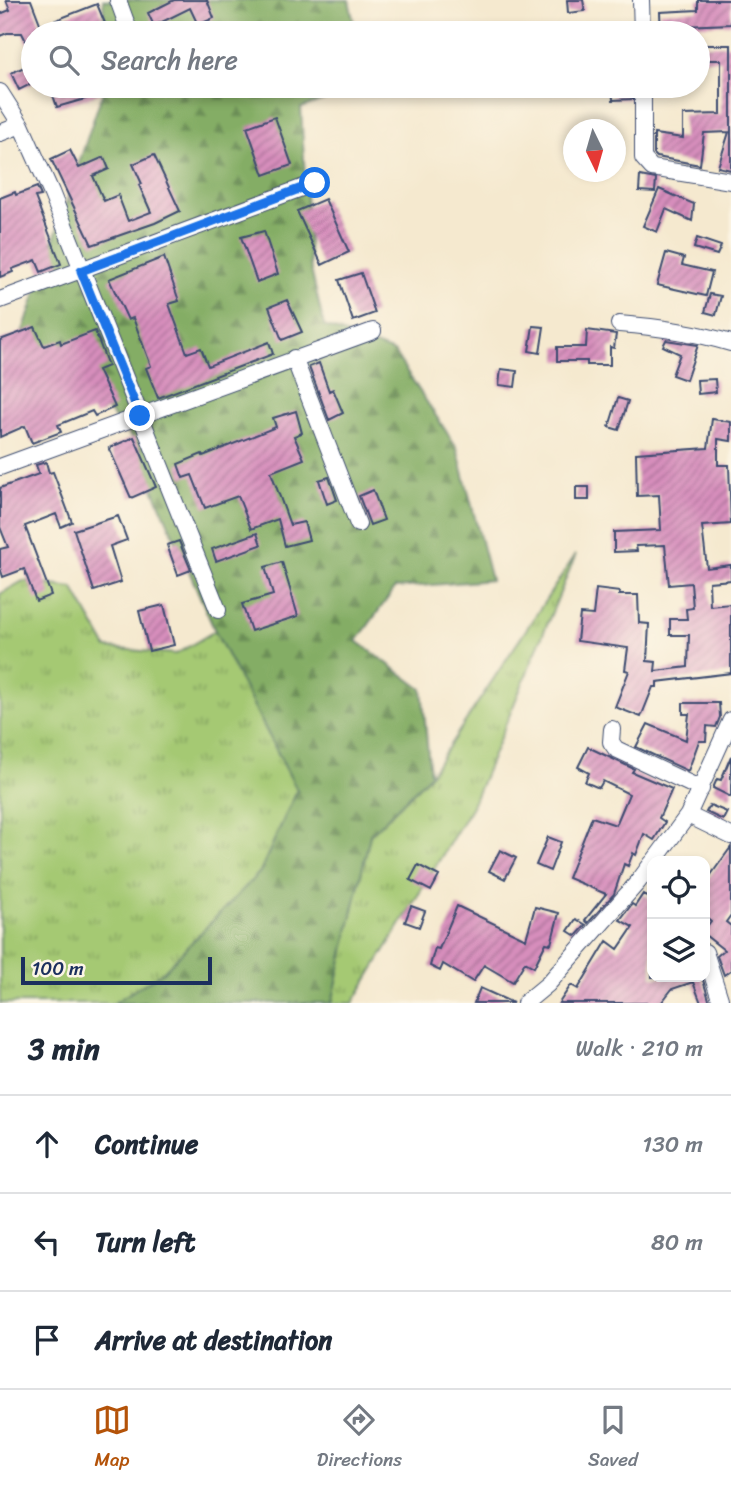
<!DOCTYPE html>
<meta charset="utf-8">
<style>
:root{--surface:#fff;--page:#f6f6f7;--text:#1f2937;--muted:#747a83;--line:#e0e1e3;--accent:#b45309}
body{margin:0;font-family:Sriracha,sans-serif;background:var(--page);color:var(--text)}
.controls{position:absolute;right:21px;bottom:21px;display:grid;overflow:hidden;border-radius:14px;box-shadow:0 4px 10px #0003}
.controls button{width:63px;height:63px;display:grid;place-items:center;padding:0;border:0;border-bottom:2px solid var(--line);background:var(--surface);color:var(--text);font:35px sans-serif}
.compass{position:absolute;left:563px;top:119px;width:63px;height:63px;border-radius:50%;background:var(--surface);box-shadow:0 4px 10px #0003;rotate:175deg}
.scale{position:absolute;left:21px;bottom:18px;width:191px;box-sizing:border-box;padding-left:7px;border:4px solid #1b2f5e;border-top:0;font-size:19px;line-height:24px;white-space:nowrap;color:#1b2f5e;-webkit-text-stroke:5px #fcf5e5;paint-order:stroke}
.stop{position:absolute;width:21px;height:21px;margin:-16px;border:5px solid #1a73e8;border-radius:50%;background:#fff}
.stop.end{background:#1a73e8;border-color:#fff;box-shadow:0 2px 7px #0008}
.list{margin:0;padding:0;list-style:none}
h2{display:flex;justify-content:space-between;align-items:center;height:91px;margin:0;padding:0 28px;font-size:30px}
h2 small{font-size:23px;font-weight:400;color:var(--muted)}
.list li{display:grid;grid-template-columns:46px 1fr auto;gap:21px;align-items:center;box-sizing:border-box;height:98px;padding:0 28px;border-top:2px solid var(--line)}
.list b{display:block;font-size:26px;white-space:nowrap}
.list em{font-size:23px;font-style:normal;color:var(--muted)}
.icon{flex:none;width:38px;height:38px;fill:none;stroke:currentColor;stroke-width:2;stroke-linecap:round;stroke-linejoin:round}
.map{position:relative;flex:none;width:731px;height:1003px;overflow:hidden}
.search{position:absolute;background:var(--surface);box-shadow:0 4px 10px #0003;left:21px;right:21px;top:21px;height:77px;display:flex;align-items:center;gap:18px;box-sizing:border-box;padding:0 24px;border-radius:38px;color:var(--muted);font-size:26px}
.sheet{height:385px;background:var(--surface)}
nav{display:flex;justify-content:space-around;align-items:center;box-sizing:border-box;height:98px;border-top:2px solid var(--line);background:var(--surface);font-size:19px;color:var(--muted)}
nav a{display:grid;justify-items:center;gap:4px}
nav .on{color:var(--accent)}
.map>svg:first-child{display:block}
.grass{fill:url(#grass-tufts);stroke:#607c68;stroke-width:2}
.forest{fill:url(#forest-firs);stroke:#506e62;stroke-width:2}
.building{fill:url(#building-hatch)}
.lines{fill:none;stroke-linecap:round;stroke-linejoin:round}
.minor-casing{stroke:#3c4b6f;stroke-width:18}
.minor{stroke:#fff;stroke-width:16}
.route{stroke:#1a73e8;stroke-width:9}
</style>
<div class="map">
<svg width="731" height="1003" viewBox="0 0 731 1003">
<defs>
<pattern id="grass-tufts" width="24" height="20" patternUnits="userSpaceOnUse" patternTransform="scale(1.75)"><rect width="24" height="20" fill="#a5c973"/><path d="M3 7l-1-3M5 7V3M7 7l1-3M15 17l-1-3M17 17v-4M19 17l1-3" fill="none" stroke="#86a462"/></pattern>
<pattern id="forest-firs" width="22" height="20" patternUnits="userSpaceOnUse" patternTransform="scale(1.75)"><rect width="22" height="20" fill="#84ad65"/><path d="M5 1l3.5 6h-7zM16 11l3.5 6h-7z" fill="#6b8d56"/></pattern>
<pattern id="building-hatch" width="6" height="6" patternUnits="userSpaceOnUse" patternTransform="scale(1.75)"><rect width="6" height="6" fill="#d78ebc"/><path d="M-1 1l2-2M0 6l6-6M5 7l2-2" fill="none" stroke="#ae749c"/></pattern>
</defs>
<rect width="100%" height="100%" fill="#fcf5e5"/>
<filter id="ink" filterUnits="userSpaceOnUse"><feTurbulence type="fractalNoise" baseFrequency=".0143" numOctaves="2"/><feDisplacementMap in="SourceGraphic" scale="14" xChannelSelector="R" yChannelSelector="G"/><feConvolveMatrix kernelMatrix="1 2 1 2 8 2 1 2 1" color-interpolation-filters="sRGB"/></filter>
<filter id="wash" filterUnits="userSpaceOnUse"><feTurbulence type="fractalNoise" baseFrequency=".00686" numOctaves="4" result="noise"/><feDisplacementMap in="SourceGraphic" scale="28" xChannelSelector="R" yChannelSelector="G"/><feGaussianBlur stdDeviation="1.57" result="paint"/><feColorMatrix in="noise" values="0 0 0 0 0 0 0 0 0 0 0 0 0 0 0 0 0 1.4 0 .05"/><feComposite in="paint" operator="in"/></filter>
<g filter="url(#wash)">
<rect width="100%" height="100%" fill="#f5e9cf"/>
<path class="grass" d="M 576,554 L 472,806 L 353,1003 L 332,1003 L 370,835 L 430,775 Z
M 23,581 L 73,588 L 107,648 L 176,654 L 215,631 L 297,790 L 260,872 L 163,972 L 114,1003 L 0,1003 L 0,594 Z"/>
<path class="forest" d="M 103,0 L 349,0 L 356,33 L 105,33 Z
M 105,86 L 363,86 L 301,108 L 310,265 L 324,326 L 394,352 L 457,448 L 491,580 L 395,588 L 357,641 L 422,689 L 430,775 L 370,835 L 332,1003 L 114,1003 L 163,972 L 260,872 L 297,790 L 215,631 L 128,431 L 77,380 L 16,350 C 48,263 74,174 105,86 Z"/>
<g id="blocks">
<path class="building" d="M 6,0 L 31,0 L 41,26 L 97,4 L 107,28 L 94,33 L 33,33 L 33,55 L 22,33 L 7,33 L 0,36 L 0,14 L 10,10 Z
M 174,0 L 207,0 L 214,18 L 198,25 L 190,8 L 154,26 L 148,13 Z
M 567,0 L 583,0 L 585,11 L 568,13 Z
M 698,0 L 731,0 L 731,24 L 682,26 L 683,33 L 661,33 L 660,12 L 698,10 Z
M 698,45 L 731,45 L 731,170 L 718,167 L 729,132 L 704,133 L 700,165 L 657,157 L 654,154 L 654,134 L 683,138 L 683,115 L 721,114 L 721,60 L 698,60 Z
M 33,63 L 33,83 L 19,90 L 11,73 Z
M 50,86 L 117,86 L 85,99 L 57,107 Z
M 612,86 L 632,86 L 633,99 L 613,100 Z
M 275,117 L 292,165 L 264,175 L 247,127 Z
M 70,150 L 79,168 L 104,157 L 109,169 L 93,176 L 104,201 L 118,195 L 128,221 L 151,212 L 139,185 L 142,184 L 133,164 L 154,155 L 180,211 L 155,223 L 92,245 L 51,159 Z
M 640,176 L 656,179 L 655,192 L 639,191 Z
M 37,187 L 41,196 L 35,197 L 61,264 L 41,272 L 36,260 L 12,269 L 13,272 L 0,277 L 0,198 L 15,192 L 16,195 Z
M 659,189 L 694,204 L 692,221 L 666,209 L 657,232 L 643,226 Z
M 325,199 L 349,252 L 322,265 L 297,211 Z
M 264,231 L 278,274 L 257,282 L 241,237 Z
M 697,238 L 721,246 L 717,255 L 694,248 Z
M 666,253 L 684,258 L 682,265 L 712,272 L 706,296 L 657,285 Z
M 164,257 L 179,301 L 169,304 L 187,353 L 201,348 L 208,366 L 269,342 L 273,354 L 158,398 L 146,368 L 151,366 L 133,318 L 128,320 L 109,279 Z
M 361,273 L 375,313 L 353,321 L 339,280 Z
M 710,294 L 721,296 L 716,315 L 705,312 Z
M 287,300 L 302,332 L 282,340 L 269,307 Z
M 533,326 L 544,327 L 540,353 L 529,351 Z
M 35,327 L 44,346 L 60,340 L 61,344 L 95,331 L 108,366 L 98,370 L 115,407 L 95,416 L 92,411 L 58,425 L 61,432 L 32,443 L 25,426 L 0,437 L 0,340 Z
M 587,330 L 616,334 L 614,348 L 610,347 L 610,365 L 587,365 L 587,361 L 557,361 L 557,347 L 586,347 Z
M 666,340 L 698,345 L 686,380 L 672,375 L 680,354 L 663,346 Z
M 319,363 L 329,391 L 333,389 L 343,413 L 329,420 L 309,367 Z
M 501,369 L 517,371 L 515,387 L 499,385 Z
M 715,379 L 716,392 L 698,394 L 697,380 Z
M 618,398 L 628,401 L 619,430 L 609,427 Z
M 296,411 L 302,433 L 294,436 L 304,459 L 271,472 L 290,525 L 304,522 L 309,540 L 285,546 L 278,519 L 251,529 L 238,496 L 205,508 L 192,475 L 183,478 L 178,464 L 202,454 L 203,456 L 276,427 L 273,418 Z
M 712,419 L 731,422 L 731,441 L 718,439 L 718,465 L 729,465 L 731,524 L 702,526 L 707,568 L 731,565 L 731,580 L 709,582 L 710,606 L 731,604 L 731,673 L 657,682 L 657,687 L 653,687 L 641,717 L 615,707 L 629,671 L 625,670 L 628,648 L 577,641 L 580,614 L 593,615 L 596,589 L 620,592 L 619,595 L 638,595 L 639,623 L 649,624 L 647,661 L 656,662 L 655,671 L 688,667 L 689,635 L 670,635 L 670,619 L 687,619 L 686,609 L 693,608 L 691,583 L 669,585 L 665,545 L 636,546 L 637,551 L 614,552 L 614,532 L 661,530 L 659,495 L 637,496 L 636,453 L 708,448 Z
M 134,437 L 156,487 L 131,498 L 109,448 Z
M 46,462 L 49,473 L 53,472 L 72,522 L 61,527 L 56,514 L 25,526 L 51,595 L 36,601 L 24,569 L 3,577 L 0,568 L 0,549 L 8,547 L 0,527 L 0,488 L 39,474 L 36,465 Z
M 329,477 L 337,500 L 327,504 L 319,480 Z
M 576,487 L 589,487 L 589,500 L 576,500 Z
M 373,490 L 384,520 L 370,525 L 359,496 Z
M 118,516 L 127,540 L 110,546 L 121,582 L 94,591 L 74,530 Z
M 257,533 L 261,545 L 216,561 L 212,549 Z
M 179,541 L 191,570 L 178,575 L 167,545 Z
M 282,562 L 298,616 L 251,631 L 242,604 L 273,595 L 265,567 Z
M 164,605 L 174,645 L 149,651 L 139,611 Z
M 683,703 L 719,703 L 720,717 L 716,727 L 707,726 L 706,741 L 699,741 L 688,771 L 636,747 L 648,724 L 686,740 L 689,714 L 683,714 Z
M 588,747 L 634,769 L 632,772 L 672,789 L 659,818 L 665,822 L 654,840 L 644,834 L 636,855 L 633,853 L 628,866 L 624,864 L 614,894 L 588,923 L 585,920 L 606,894 L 568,878 L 592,817 L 616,825 L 629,794 L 603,781 L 599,788 L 585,782 L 589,773 L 578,767 Z
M 731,756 L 731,797 L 713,788 L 717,779 L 721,780 Z
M 710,805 L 727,812 L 723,820 L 706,812 Z
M 548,837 L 561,842 L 550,871 L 536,865 Z
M 731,847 L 731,915 L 726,922 L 731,926 L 731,970 L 724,975 L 717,956 L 724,950 L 705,935 L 705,929 L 711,921 L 705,916 L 705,883 Z
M 500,850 L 516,858 L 505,879 L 489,871 Z
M 418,865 L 439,876 L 431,891 L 410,880 Z
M 643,894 L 652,900 L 652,977 L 702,977 L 710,1003 L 701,1003 L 693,982 L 672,989 L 661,1003 L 559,1003 L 571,985 L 578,989 L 607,941 L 618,949 L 633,927 L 620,920 L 632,904 L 635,906 Z
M 411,906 L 425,911 L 419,927 L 405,922 Z
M 457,906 L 526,939 L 535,907 L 559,913 L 551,944 L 546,943 L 534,967 L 525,962 L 513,982 L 484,965 L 473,982 L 443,964 L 440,971 L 430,966 L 435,948 L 439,949 Z
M 576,919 L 586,925 L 576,936 L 568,931 Z
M 480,988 L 513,1003 L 474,1003 Z"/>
</g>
</g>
<g filter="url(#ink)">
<use href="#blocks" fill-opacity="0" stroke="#3c4b6f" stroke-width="2"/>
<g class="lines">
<defs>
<path id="minor" d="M 118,0 L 130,33
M 641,0 L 642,33
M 643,86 L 643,158 L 652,168 L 731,181
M 0,92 L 21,125 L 51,192 L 218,610
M 0,133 L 21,125
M 0,300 L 315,183
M 619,324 C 658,327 694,332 731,343
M 294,358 L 358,524
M 0,467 L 373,331
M 612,729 L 611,742 L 616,749 L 701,789
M 688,815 L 731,836
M 654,861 L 688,815 L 731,720
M 705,952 L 720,999
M 525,1003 L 548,984 L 638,882 L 652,863"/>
</defs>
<use href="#minor" class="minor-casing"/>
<use href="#minor" class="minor"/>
</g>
</g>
<g class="lines" filter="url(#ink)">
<path class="route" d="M 140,416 L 81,271 L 315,183"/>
</g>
</svg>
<div class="controls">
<button><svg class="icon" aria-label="locate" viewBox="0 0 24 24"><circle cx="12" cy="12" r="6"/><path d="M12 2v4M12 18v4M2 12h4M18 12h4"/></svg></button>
<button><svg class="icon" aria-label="layers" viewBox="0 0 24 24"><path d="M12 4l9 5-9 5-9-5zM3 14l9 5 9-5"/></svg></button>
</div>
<svg class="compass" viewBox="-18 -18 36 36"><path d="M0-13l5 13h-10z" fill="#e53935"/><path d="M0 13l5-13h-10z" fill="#747a83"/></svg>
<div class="scale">100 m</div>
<div class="stop" style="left:315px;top:183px"></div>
<div class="stop end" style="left:140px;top:416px"></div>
<div class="search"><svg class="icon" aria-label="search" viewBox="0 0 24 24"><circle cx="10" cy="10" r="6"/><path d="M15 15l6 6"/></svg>Search here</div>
</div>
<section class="sheet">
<h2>3 min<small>Walk · 210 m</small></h2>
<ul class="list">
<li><svg class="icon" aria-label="ahead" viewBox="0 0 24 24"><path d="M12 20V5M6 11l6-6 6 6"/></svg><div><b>Continue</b></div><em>130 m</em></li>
<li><svg class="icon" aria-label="left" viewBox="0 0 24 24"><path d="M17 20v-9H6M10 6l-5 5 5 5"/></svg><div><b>Turn left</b></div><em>80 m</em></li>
<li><svg class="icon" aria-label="arrive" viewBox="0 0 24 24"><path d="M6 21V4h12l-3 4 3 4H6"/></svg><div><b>Arrive at destination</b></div></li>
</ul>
</section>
<nav>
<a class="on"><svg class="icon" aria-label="map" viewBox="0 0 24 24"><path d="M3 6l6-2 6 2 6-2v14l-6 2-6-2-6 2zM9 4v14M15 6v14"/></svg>Map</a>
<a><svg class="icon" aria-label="directions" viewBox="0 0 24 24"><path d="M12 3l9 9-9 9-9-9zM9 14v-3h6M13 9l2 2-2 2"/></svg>Directions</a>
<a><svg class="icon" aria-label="saved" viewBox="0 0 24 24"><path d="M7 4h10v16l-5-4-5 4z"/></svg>Saved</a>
</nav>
